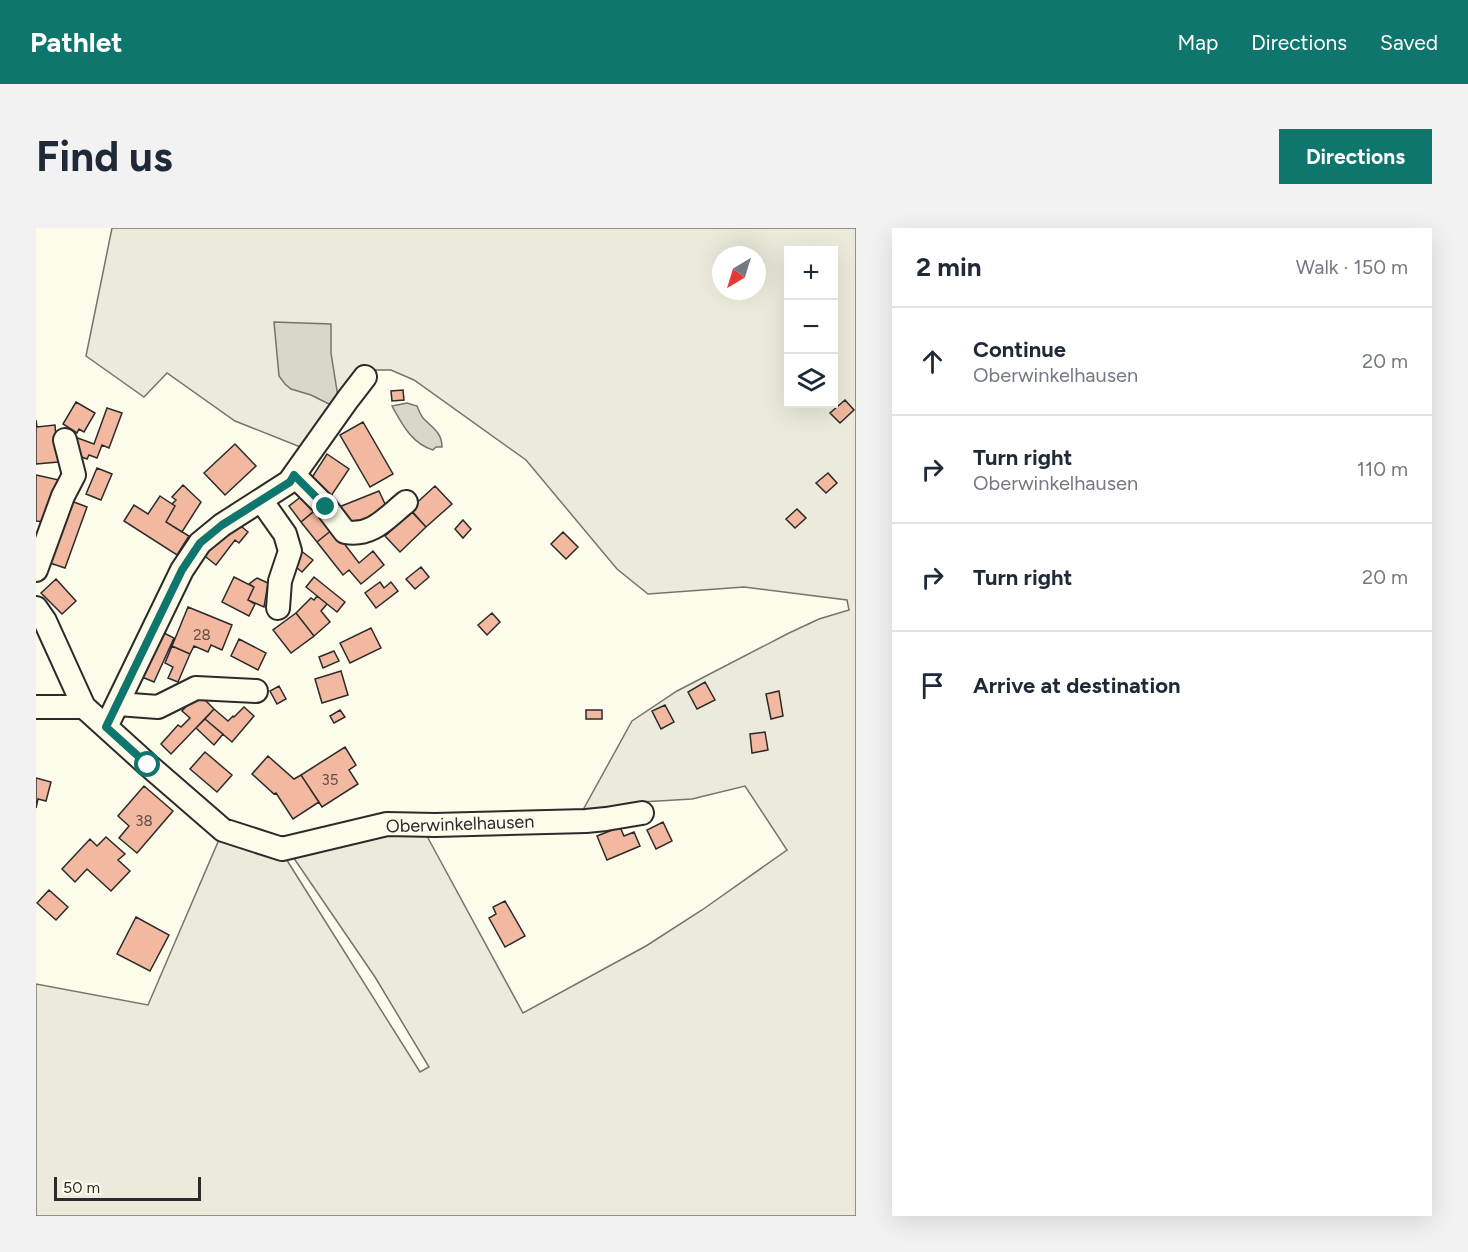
<!DOCTYPE html>
<meta charset="utf-8">
<style>
:root{--surface:#fff;--page:#f2f2f3;--text:#1f2937;--muted:#747a83;--line:#e0e1e3;--accent:#0f766e}
body{margin:0;font-family:Figtree,sans-serif;background:var(--page);color:var(--text)}
.controls{position:absolute;right:18px;top:18px;display:grid;overflow:hidden;border-radius:0px;box-shadow:0 6px 24px #0002}
.controls button{width:54px;height:54px;display:grid;place-items:center;padding:0;border:0;border-bottom:2px solid var(--line);background:var(--surface);color:var(--text);font:30px sans-serif}
.compass{position:absolute;left:676px;top:18px;width:54px;height:54px;border-radius:50%;background:var(--surface);box-shadow:0 6px 24px #0002;rotate:218deg}
.scale{position:absolute;left:18px;bottom:15px;width:147px;box-sizing:border-box;padding-left:6px;border:3px solid #2b2b2b;border-top:0;font-size:16px;line-height:21px;white-space:nowrap;color:#2b2b2b;-webkit-text-stroke:4px #fdfbea;paint-order:stroke}
.stop{position:absolute;width:18px;height:18px;margin:-14px;border:4px solid #0f766e;border-radius:50%;background:#fff}
.stop.end{background:#0f766e;border-color:#fff;box-shadow:0 2px 6px #0008}
.list{margin:0;padding:0;list-style:none}
h2{display:flex;justify-content:space-between;align-items:center;height:78px;margin:0;padding:0 24px;font-size:26px}
h2 small{font-size:20px;font-weight:400;color:var(--muted)}
.list li{display:grid;grid-template-columns:39px 1fr auto;gap:18px;align-items:center;box-sizing:border-box;height:108px;padding:0 24px;border-top:2px solid var(--line)}
.list b{display:block;font-size:22px;white-space:nowrap}
.list p{margin:0;font-size:20px;white-space:nowrap;color:var(--muted)}
.list em{font-size:20px;font-style:normal;color:var(--muted)}
.icon{flex:none;width:33px;height:33px;fill:none;stroke:currentColor;stroke-width:2;stroke-linecap:round;stroke-linejoin:round}
.map{position:relative;flex:none;width:820px;height:988px;overflow:hidden;border-radius:0px}
header{display:flex;align-items:center;gap:36px;box-sizing:border-box;height:84px;padding:0 30px;background:var(--accent);color:#fff}
header strong{font-size:28px}
nav{display:flex;gap:33px;margin-inline-start:auto;font-size:21px}
.intro{display:flex;align-items:center;justify-content:space-between;box-sizing:border-box;height:144px;padding:0 36px}
h1{margin:0;font-size:42px}
.button{padding:15px 27px;border-radius:0px;background:var(--accent);color:#fff;font-size:21px;font-weight:700}
main{display:flex;gap:36px;padding:0 36px}
aside{flex:1;background:var(--surface);border-radius:0px;box-shadow:0 6px 24px #0002}
.map>svg:first-child{display:block}
.green{fill:#ecebdb;stroke:#74746e;stroke-width:1.5;fill-rule:evenodd}
.water{fill:#d8d7c9;stroke:#74746e;stroke-width:1.5}
.building{fill:#f2b8a0;stroke:#2b2b2b;stroke-width:1.5}
.lines{fill:none;stroke-linecap:round;stroke-linejoin:round}
.minor-casing{stroke:#2b2b2b;stroke-width:26}
.minor{stroke:#fdfbea;stroke-width:22}
.route{stroke:#0f766e;stroke-width:8}
.labels{text-anchor:middle;dominant-baseline:central;stroke-width:4.5;stroke-linejoin:round;paint-order:stroke}
.number-label{font-size:15px;fill:#5d4e48}
.street-label{font-size:18px;fill:#2b2b2b;stroke:#fdfbea}
</style>
<header>
<strong>Pathlet</strong>
<nav><a>Map</a><a>Directions</a><a>Saved</a></nav>
</header>
<div class="intro"><h1>Find us</h1><a class="button">Directions</a></div>
<main>
<div class="map">
<svg width="820" height="988" viewBox="0 0 820 988">
<rect width="100%" height="100%" fill="#fdfbea"/>
<path class="green" d="M 76,0 L 820,0 L 820,988 L 0,988 L 0,756 L 112,777 L 185,607 L 247,626 L 384,844 L 393,839 L 339,749 L 255,626 L 386,599 L 487,785 L 610,718 L 666,682 L 751,622 L 709,558 L 656,571 L 605,574 L 542,591 L 596,493 L 641,463 L 753,405 L 783,391 L 813,382 L 811,372 L 708,359 L 612,366 L 581,341 L 490,232 L 378,152 L 355,142 L 339,142 L 327,148 L 272,222 L 199,193 L 131,145 L 108,169 L 50,128 ZM 752,22 L 798,22 L 798,176 L 752,176 ZM 685,27 L 721,27 L 721,63 L 685,63 Z"/>
<path class="water" d="M 238,94 L 295,96 L 295,125 L 302,169 L 295,177 L 275,167 L 255,161 L 249,156 L 243,148 Z
M 371,175 L 381,178 C 383,183 385,188 388,191 C 397,200 406,205 406,219 L 400,219 L 397,222 C 376,216 366,196 356,178 Z"/>
<path class="building" d="M 367,162 L 368,172 L 356,173 L 355,163 Z
M 809,172 L 818,182 L 804,195 L 794,185 Z
M 40,174 L 59,185 L 48,204 L 43,201 L 41,205 L 27,196 Z
M 71,180 L 86,185 L 73,220 L 66,217 L 61,230 L 53,227 L 51,231 L 34,225 L 39,209 L 58,216 Z
M 0,192 L 1,199 L 19,197 L 22,234 L 0,236 Z
M 327,194 L 357,246 L 334,259 L 304,207 Z
M 199,216 L 220,238 L 189,267 L 168,245 Z
M 291,226 L 313,241 L 295,268 L 273,254 Z
M 61,240 L 76,246 L 65,272 L 50,266 Z
M 792,245 L 801,255 L 790,265 L 780,255 Z
M 0,247 L 23,252 L 18,278 L 12,276 L 8,294 L 0,293 Z
M 147,257 L 165,274 L 146,304 L 130,294 L 139,278 L 136,276 L 140,272 L 136,269 Z
M 399,258 L 416,276 L 390,299 L 374,281 Z
M 343,263 L 350,278 L 343,281 L 347,290 L 311,300 L 303,279 Z
M 124,268 L 139,278 L 130,294 L 153,308 L 141,327 L 88,293 L 98,277 L 112,286 Z
M 266,268 L 278,283 L 265,294 L 253,278 Z
M 30,271 L 51,279 L 29,340 L 8,333 Z
M 281,281 L 297,301 L 281,314 L 265,294 Z
M 761,281 L 770,290 L 759,300 L 750,291 Z
M 376,284 L 390,299 L 364,324 L 349,308 Z
M 427,292 L 435,301 L 427,310 L 419,301 Z
M 200,294 L 212,304 L 203,315 L 199,312 L 180,337 L 165,325 Z
M 297,301 L 323,335 L 337,323 L 348,337 L 325,356 L 313,342 L 307,347 L 281,314 Z
M 527,304 L 542,319 L 530,331 L 515,316 Z
M 264,322 L 277,332 L 266,344 L 254,334 Z
M 385,339 L 393,349 L 379,361 L 370,351 Z
M 198,349 L 218,359 L 212,372 L 219,376 L 213,388 L 186,374 Z
M 278,349 L 309,374 L 301,384 L 270,359 Z
M 221,350 L 232,355 L 228,379 L 212,372 L 218,359 L 213,356 Z
M 20,351 L 40,373 L 26,386 L 5,365 Z
M 344,354 L 348,360 L 355,354 L 362,363 L 340,380 L 329,365 Z
M 281,368 L 291,376 L 285,383 L 294,394 L 278,408 L 260,385 L 275,370 L 278,372 Z
M 152,379 L 196,397 L 186,422 L 175,417 L 172,424 L 158,418 L 154,426 L 136,418 Z
M 260,385 L 278,408 L 255,425 L 237,402 Z
M 456,385 L 464,394 L 451,407 L 442,397 Z
M 335,400 L 345,420 L 314,435 L 304,415 Z
M 126,404 L 138,410 L 118,454 L 106,449 Z
M 203,411 L 230,425 L 222,442 L 195,428 Z
M 136,418 L 154,426 L 142,454 L 132,450 L 137,439 L 129,435 Z
M 298,423 L 303,433 L 287,440 L 283,429 Z
M 305,443 L 312,467 L 286,475 L 279,451 Z
M 669,454 L 679,472 L 661,481 L 652,464 Z
M 243,458 L 250,471 L 241,476 L 234,463 Z
M 743,463 L 747,488 L 735,491 L 730,466 Z
M 162,465 L 178,481 L 135,526 L 125,516 L 142,497 L 145,499 L 154,490 L 146,483 Z
M 629,477 L 638,494 L 625,501 L 616,483 Z
M 208,479 L 218,488 L 196,514 L 169,491 L 178,481 L 192,493 L 197,488 L 198,489 Z
M 304,482 L 309,489 L 298,495 L 294,488 Z
M 550,482 L 566,482 L 566,491 L 550,491 Z
M 169,491 L 187,506 L 178,517 L 160,500 Z
M 729,504 L 732,522 L 716,525 L 714,506 Z
M 309,519 L 320,537 L 313,542 L 322,556 L 286,579 L 265,547 Z
M 169,524 L 196,547 L 181,564 L 154,541 Z
M 232,528 L 258,551 L 265,547 L 283,574 L 257,591 L 240,565 L 238,566 L 216,546 Z
M 0,550 L 15,554 L 10,573 L 2,571 L 0,580 Z
M 108,558 L 137,583 L 101,625 L 83,610 L 93,598 L 82,588 Z
M 627,594 L 636,613 L 620,621 L 611,602 Z
M 584,599 L 588,608 L 598,604 L 604,618 L 571,632 L 561,608 Z
M 70,609 L 89,626 L 82,632 L 94,643 L 75,663 L 51,641 L 39,654 L 26,641 L 54,611 L 61,618 Z
M 13,662 L 32,679 L 20,692 L 1,675 Z
M 469,673 L 489,708 L 469,719 L 453,690 L 460,686 L 457,679 Z
M 100,689 L 133,707 L 114,743 L 81,726 Z"/>
<g class="lines">
<defs>
<path id="minor" d="M 258,247 L 290,279 L 309,304 C 336,309 350,290 370,274
M 225,272 L 249,306 L 254,323 L 244,353 L 242,380
M 0,342 L 27,268 L 38,247 L 29,212
M 0,380 L 9,393 L 48,479 L 112,537 L 187,602 L 246,621 L 351,596 L 399,597 L 550,593 L 570,591 L 606,585
M 82,476 L 122,479 L 160,460 L 220,463
M 0,479 L 48,479
M 70,499 L 146,342 L 164,315 L 186,297 L 253,254 L 312,171 L 329,149"/>
</defs>
<use href="#minor" class="minor-casing"/>
<use href="#minor" class="minor"/>
</g>
<g class="lines">
<path class="route" d="M 112,537 L 70,499 L 146,342 L 164,315 L 186,297 L 254,254 L 258,247 L 290,279"/>
</g>
<g class="labels">
<g class="number-label">
<text x="166" y="407">28</text>
<text x="294" y="552">35</text>
<text x="108" y="593">38</text>
</g>
<g class="street-label">
<text transform="translate(424 596) rotate(-2)">Oberwinkelhausen</text>
</g>
</g>
</svg>
<div class="controls">
<button>+</button>
<button>−</button>
<button><svg class="icon" aria-label="layers" viewBox="0 0 24 24"><path d="M12 4l9 5-9 5-9-5zM3 14l9 5 9-5"/></svg></button>
</div>
<svg class="compass" viewBox="-18 -18 36 36"><path d="M0-13l5 13h-10z" fill="#e53935"/><path d="M0 13l5-13h-10z" fill="#747a83"/></svg>
<div class="scale">50 m</div>
<div class="stop" style="left:112px;top:537px"></div>
<div class="stop end" style="left:290px;top:279px"></div>
</div>
<aside>
<h2>2 min<small>Walk · 150 m</small></h2>
<ul class="list">
<li><svg class="icon" aria-label="ahead" viewBox="0 0 24 24"><path d="M12 20V5M6 11l6-6 6 6"/></svg><div><b>Continue</b><p>Oberwinkelhausen</p></div><em>20 m</em></li>
<li><svg class="icon" aria-label="right" viewBox="0 0 24 24"><path d="M7 20v-9h11M14 6l5 5-5 5"/></svg><div><b>Turn right</b><p>Oberwinkelhausen</p></div><em>110 m</em></li>
<li><svg class="icon" aria-label="right" viewBox="0 0 24 24"><path d="M7 20v-9h11M14 6l5 5-5 5"/></svg><div><b>Turn right</b></div><em>20 m</em></li>
<li><svg class="icon" aria-label="arrive" viewBox="0 0 24 24"><path d="M6 21V4h12l-3 4 3 4H6"/></svg><div><b>Arrive at destination</b></div></li>
</ul>
</aside>
</main>
